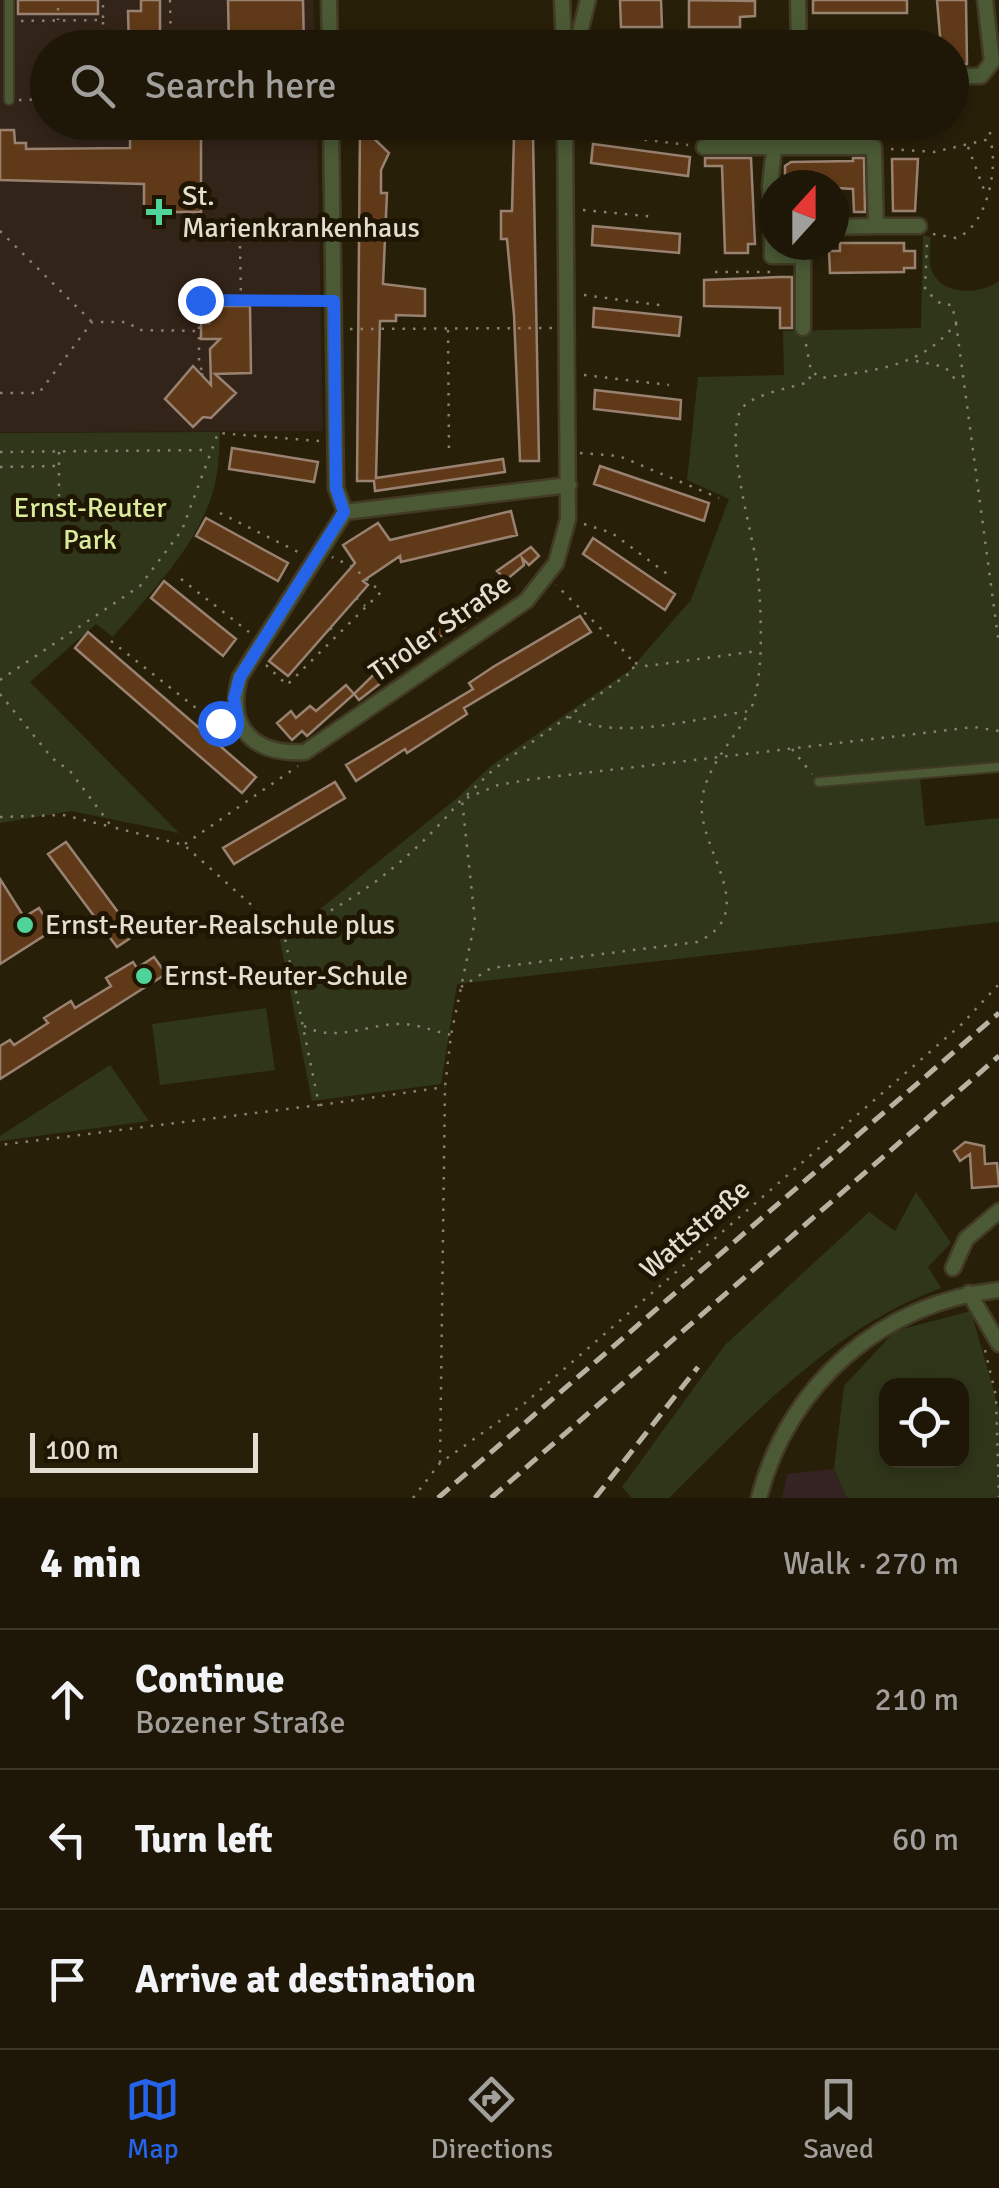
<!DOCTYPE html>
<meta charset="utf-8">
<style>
:root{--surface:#1e1707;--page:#2b2415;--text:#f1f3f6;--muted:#a19f9b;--line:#3c3628;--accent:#2563eb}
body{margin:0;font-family:Signika,sans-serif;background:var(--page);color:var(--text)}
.controls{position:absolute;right:30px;bottom:30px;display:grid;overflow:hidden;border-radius:20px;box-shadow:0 5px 15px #0003}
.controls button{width:90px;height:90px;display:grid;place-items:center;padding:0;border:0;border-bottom:2px solid var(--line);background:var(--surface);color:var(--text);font:50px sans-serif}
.compass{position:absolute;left:759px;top:170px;width:90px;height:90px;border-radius:50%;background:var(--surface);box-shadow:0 5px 15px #0003;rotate:21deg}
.scale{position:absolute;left:30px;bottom:25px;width:228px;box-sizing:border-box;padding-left:10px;border:5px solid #e3ded1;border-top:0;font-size:28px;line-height:35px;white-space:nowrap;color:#e3ded1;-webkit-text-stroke:8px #1e1602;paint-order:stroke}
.stop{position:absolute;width:30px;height:30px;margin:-22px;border:8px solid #2563eb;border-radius:50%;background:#fff}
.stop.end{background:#2563eb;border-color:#fff;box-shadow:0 2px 10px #0008}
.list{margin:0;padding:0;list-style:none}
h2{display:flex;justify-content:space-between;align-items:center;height:130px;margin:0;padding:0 40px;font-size:42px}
h2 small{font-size:32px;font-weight:400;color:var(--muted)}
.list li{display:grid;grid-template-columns:65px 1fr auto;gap:30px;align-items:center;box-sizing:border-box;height:140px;padding:0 40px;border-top:2px solid var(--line)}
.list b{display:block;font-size:38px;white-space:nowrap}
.list p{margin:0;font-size:32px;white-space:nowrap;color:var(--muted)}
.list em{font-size:32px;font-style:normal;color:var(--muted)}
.icon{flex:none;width:55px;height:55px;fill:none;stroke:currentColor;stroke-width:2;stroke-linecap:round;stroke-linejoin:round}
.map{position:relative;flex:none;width:999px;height:1498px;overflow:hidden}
.search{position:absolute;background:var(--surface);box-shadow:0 5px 15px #0003;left:30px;right:30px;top:30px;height:110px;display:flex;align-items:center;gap:25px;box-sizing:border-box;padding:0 35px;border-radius:55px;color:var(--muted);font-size:38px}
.sheet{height:550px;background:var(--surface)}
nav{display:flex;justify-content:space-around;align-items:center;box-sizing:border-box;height:140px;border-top:2px solid var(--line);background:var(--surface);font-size:28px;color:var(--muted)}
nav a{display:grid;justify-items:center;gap:5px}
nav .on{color:var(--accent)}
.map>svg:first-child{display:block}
.industrial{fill:#352223}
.medical{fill:#332419}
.green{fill:#30361a;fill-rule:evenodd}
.building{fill:#603a18;stroke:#998271;stroke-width:2.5}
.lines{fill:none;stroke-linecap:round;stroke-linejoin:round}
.service-casing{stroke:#423a25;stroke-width:12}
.minor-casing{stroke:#423a25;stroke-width:19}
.path{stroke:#898271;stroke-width:2.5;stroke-dasharray:2.5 8;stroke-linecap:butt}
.service{stroke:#4b5a35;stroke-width:8}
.minor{stroke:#4b5a35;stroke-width:14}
.rail{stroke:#b8b2a3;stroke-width:5;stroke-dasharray:15 8;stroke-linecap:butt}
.route{stroke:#2563eb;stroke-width:12}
.poi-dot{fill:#4fd399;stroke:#1e1602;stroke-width:4}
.labels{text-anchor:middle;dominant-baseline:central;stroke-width:10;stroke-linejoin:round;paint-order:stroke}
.poi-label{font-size:28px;fill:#e3ded1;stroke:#1e1602;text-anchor:start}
.park-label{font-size:28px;fill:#dbeb9d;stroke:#1e1602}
.street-label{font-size:28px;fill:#e3ded1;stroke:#1e1602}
</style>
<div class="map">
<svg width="999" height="1498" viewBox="0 0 999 1498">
<rect width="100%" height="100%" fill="#281f09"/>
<path class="industrial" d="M 834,1469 L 847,1498 L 782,1498 L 787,1474 Z"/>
<path class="medical" d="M 0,0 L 313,0 L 315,47 L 48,48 L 48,122 L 317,123 L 323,431 L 0,432 Z"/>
<path class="green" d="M 923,235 L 931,237 C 930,247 928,262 932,271 C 942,296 980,295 999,281 L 999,762 L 919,769 L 925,826 L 999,818 L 999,922 L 457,984 L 441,1084 L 312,1101 L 279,935 L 288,935 L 457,798 L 492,765 L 630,670 L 691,600 L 729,499 L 687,480 L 698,377 L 784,375 L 783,331 L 921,328 Z
M 220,432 C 219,448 219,464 216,479 C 204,540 151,592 113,637 L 96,624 L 30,682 L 179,833 L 71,811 L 0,823 L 0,433 Z
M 266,1008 L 275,1070 L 160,1085 L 152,1024 Z
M 110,1065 L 149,1121 L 0,1141 L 0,1136 Z
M 916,1192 L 951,1243 L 928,1267 L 941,1288 C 832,1328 751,1417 669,1498 L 632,1498 L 622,1487 L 725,1345 L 869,1212 L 895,1231 Z
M 971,1311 L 999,1410 L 999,1498 L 847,1498 L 834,1469 L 844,1386 L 895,1331 ZM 886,1386 L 962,1386 L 962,1460 L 886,1460 Z"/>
<path class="building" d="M 18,0 L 98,0 L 98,14 L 18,14 Z
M 141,0 L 160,0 L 160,48 L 129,48 L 128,11 L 141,11 Z
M 228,0 L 303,0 L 304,48 L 229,48 Z
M 620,0 L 661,0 L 662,27 L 621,27 Z
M 689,0 L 755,1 L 755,16 L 740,17 L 740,27 L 689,27 Z
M 813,0 L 907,0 L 907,13 L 813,13 Z
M 937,0 L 966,0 L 967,64 L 952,64 L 952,48 L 941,48 Z
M 148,122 L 161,122 L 161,132 L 201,132 L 201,212 L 144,212 L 144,184 L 0,180 L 0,130 L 14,130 L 15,143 L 26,143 L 26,149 L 130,148 L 130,132 L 148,132 Z
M 705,124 L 751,124 L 751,136 L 705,136 Z
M 360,125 L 389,153 L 381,170 L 381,193 L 387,193 L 383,284 L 425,289 L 425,316 L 396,315 L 396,321 L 380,321 L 376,478 L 503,459 L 505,472 L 375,491 L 374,481 L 357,481 Z
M 514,135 L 533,135 L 539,461 L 520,461 L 514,315 L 507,239 L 501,239 L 501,211 L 512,211 Z
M 593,144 L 690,157 L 688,176 L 591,163 Z
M 705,158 L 751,158 L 755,244 L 748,244 L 748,253 L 725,253 L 722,166 L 705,166 Z
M 853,158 L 864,158 L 865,212 L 854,212 L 853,189 L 785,185 L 785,166 L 791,162 L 853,161 Z
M 892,159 L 918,159 L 915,211 L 893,211 Z
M 593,226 L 680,234 L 679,253 L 592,245 Z
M 840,243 L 904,243 L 904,251 L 915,251 L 915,268 L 904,268 L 904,272 L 830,273 L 829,251 L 840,251 Z
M 780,277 L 792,277 L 792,328 L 780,328 L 780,308 L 704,306 L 704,280 Z
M 209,306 L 250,306 L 251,373 L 215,374 L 236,393 L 211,418 L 203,417 L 193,427 L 165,399 L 193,366 L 211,385 L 210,349 L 220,339 L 201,339 L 201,323 L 209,323 Z
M 594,308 L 681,317 L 679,336 L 593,327 Z
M 595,390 L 681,400 L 680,419 L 594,409 Z
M 232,448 L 318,462 L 314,482 L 229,469 Z
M 600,466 L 709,503 L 704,521 L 594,484 Z
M 511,511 L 517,535 L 401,562 L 400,556 L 363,581 L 368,585 L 288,676 L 269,661 L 355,563 L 343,545 L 378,523 L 390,540 Z
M 206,518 L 288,563 L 278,581 L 196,536 Z
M 593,538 L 675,594 L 665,610 L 583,554 Z
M 531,547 L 539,556 L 529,565 L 522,558 L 524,565 L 506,580 L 497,571 Z
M 503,577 L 511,586 L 464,627 L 459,622 L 359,700 L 354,694 L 307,736 L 302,731 L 292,740 L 277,723 L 291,711 L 296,718 L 310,706 L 316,711 L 346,685 L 354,694 L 400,649 L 404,654 L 456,609 L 460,614 Z
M 164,581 L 236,639 L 223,656 L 151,598 Z
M 580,616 L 591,632 L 464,708 L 467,714 L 407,753 L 405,749 L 356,781 L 346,765 L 473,689 L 469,683 L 493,667 Z
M 88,632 L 256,777 L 242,793 L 75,648 Z
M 335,782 L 345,798 L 234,864 L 223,848 Z
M 66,842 L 135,935 L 117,947 L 48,854 Z
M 0,879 L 24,917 L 39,908 L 53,930 L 0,964 Z
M 154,957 L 166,974 L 0,1079 L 0,1046 L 10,1040 L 14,1045 L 48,1023 L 44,1018 L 71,1001 L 75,1008 L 111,986 L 106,978 L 133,962 L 137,968 Z
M 965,1142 L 984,1146 L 985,1164 L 997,1163 L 999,1186 L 972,1188 L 970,1154 L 960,1161 L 954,1151 Z"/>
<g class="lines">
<defs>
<path id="service" d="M 9,0 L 9,100
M 819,782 L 999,767"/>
<path id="minor" d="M 329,0 L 330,48
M 562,0 L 564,48
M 798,0 L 799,48
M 576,48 L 588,0
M 952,76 L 981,76 L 992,62 L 985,0
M 331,122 L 336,488 L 345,512
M 704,147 L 874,147 L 876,226 L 834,227
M 876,226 L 919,226
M 772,227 L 772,256 L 803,256 L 803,245
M 774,227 L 770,186 L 777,122
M 803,328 L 803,256
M 345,512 L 240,677 C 225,729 255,755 305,752 L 526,601 L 556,563 L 568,519 L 565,122
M 345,512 L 569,485
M 953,1268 L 966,1239 L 999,1211
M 969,1293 L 999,1344
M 759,1498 C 788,1384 883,1302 999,1290"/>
</defs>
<use href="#service" class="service-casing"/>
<use href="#minor" class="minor-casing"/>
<path class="path" d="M 170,0 L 171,48
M 58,8 L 58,20
M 21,21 L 103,20 L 103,0
M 103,22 L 103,48
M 89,43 L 94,48
M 19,100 L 48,99
M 582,132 L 688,145
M 968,147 L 986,195
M 891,149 L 934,152 L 990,139 L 990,131
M 583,210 L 655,217
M 0,231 L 91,321
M 933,234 L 956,238 C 987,227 999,167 990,139
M 240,246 L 241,300
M 715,272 L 770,272
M 584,295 L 666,306
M 956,323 L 999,645
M 350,329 L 552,328
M 448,330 L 449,452
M 806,344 L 811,371 L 821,378 C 874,370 922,368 956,323 L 952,305 L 941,304 L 925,290 L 927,241
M 916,361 L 945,367 L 959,384
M 201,375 L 206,373 L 199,367 L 199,300 L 317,300
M 584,375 L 669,385
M 0,393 L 39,393 L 92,322 L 128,322 L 138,330 L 199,331
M 0,452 L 208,450
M 59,452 L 59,502
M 580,453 L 619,456 L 719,498
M 0,467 L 59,466
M 220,513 L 300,553
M 584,524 L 612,533 L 670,576
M 181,579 L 249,632
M 356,598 L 365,606
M 330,628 L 337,634
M 111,641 L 210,719 L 226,722
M 635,663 L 647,666 L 758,651
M 266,665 L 287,685 L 381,592 L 353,567 L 332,557
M 0,680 L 140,586 L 182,530 L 218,433 L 319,441
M 0,694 L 52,758 L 70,771 L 112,827 L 184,845 L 284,934 L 319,1105 L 0,1145
M 569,717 C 619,742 696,718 750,711 C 765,679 761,610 758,573 C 755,540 720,429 744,406 C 758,393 790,388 809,382 L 811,371
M 792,749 L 812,774
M 467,795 L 494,769 L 634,670 L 629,656 L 556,585
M 0,817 L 63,815 L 112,827
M 185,844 L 298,766
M 284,934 C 357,901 409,862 461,800
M 461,987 L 491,968 L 697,942 C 764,912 696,849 702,800 C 706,767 733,740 749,713
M 304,1026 C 337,1044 370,1022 405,1024 C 420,1025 436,1032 451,1035
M 320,1105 L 445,1087
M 985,1350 L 996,1396 L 999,1497
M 440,1463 L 445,1087 L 451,1035 L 475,921 L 462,800 L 498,785 L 533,779 L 974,727 L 999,731
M 413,1498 L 440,1463 L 525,1403 L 962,1024 L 999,984"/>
<use href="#service" class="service"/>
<use href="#minor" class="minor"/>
<path class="rail" d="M 438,1498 L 999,1013
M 491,1498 L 999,1056
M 595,1498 L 698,1367"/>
</g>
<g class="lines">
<path class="route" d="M 200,300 L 334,301 L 336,488 L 344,512 L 240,677 L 234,698 L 238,720 L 220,723"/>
</g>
<g class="poi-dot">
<path d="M154 197h10v10h10v10h-10v10h-10v-10h-10v-10h10z"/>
<circle cx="25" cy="925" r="10"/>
<circle cx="144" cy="976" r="10"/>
</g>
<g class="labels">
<g class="poi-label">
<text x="182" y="196">St.<tspan x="182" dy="32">Marienkrankenhaus</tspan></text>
<text x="45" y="925">Ernst-Reuter-Realschule plus</text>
<text x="164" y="976">Ernst-Reuter-Schule</text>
</g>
<g class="park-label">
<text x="90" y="508">Ernst-Reuter<tspan x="90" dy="32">Park</tspan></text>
</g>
<g class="street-label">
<text transform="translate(440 628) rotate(-35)">Tiroler Straße</text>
<text transform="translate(695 1229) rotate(-41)">Wattstraße</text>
</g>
</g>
</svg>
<div class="controls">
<button><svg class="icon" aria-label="locate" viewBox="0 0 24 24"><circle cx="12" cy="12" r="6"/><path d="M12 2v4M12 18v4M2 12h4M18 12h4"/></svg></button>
</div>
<svg class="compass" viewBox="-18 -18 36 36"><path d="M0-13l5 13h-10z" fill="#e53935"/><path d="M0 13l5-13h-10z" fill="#a19f9b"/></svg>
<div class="scale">100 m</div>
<div class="stop" style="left:220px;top:723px"></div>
<div class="stop end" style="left:200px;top:300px"></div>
<div class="search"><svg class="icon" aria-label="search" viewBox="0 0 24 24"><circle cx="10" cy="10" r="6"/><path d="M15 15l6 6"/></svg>Search here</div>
</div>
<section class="sheet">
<h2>4 min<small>Walk · 270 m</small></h2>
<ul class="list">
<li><svg class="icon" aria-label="ahead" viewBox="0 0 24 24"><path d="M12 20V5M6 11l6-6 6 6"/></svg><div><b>Continue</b><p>Bozener Straße</p></div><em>210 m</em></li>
<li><svg class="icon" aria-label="left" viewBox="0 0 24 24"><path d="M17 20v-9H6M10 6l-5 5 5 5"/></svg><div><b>Turn left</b></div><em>60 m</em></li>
<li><svg class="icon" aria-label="arrive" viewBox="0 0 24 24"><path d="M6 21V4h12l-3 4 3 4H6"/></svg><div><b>Arrive at destination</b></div></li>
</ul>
</section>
<nav>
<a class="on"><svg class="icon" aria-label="map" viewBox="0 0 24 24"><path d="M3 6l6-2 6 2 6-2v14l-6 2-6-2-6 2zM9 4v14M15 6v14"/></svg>Map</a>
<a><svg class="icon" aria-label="directions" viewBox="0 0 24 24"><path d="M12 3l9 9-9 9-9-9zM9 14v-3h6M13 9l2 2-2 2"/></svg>Directions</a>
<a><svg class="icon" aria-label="saved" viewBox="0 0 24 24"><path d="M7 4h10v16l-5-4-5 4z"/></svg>Saved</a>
</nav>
